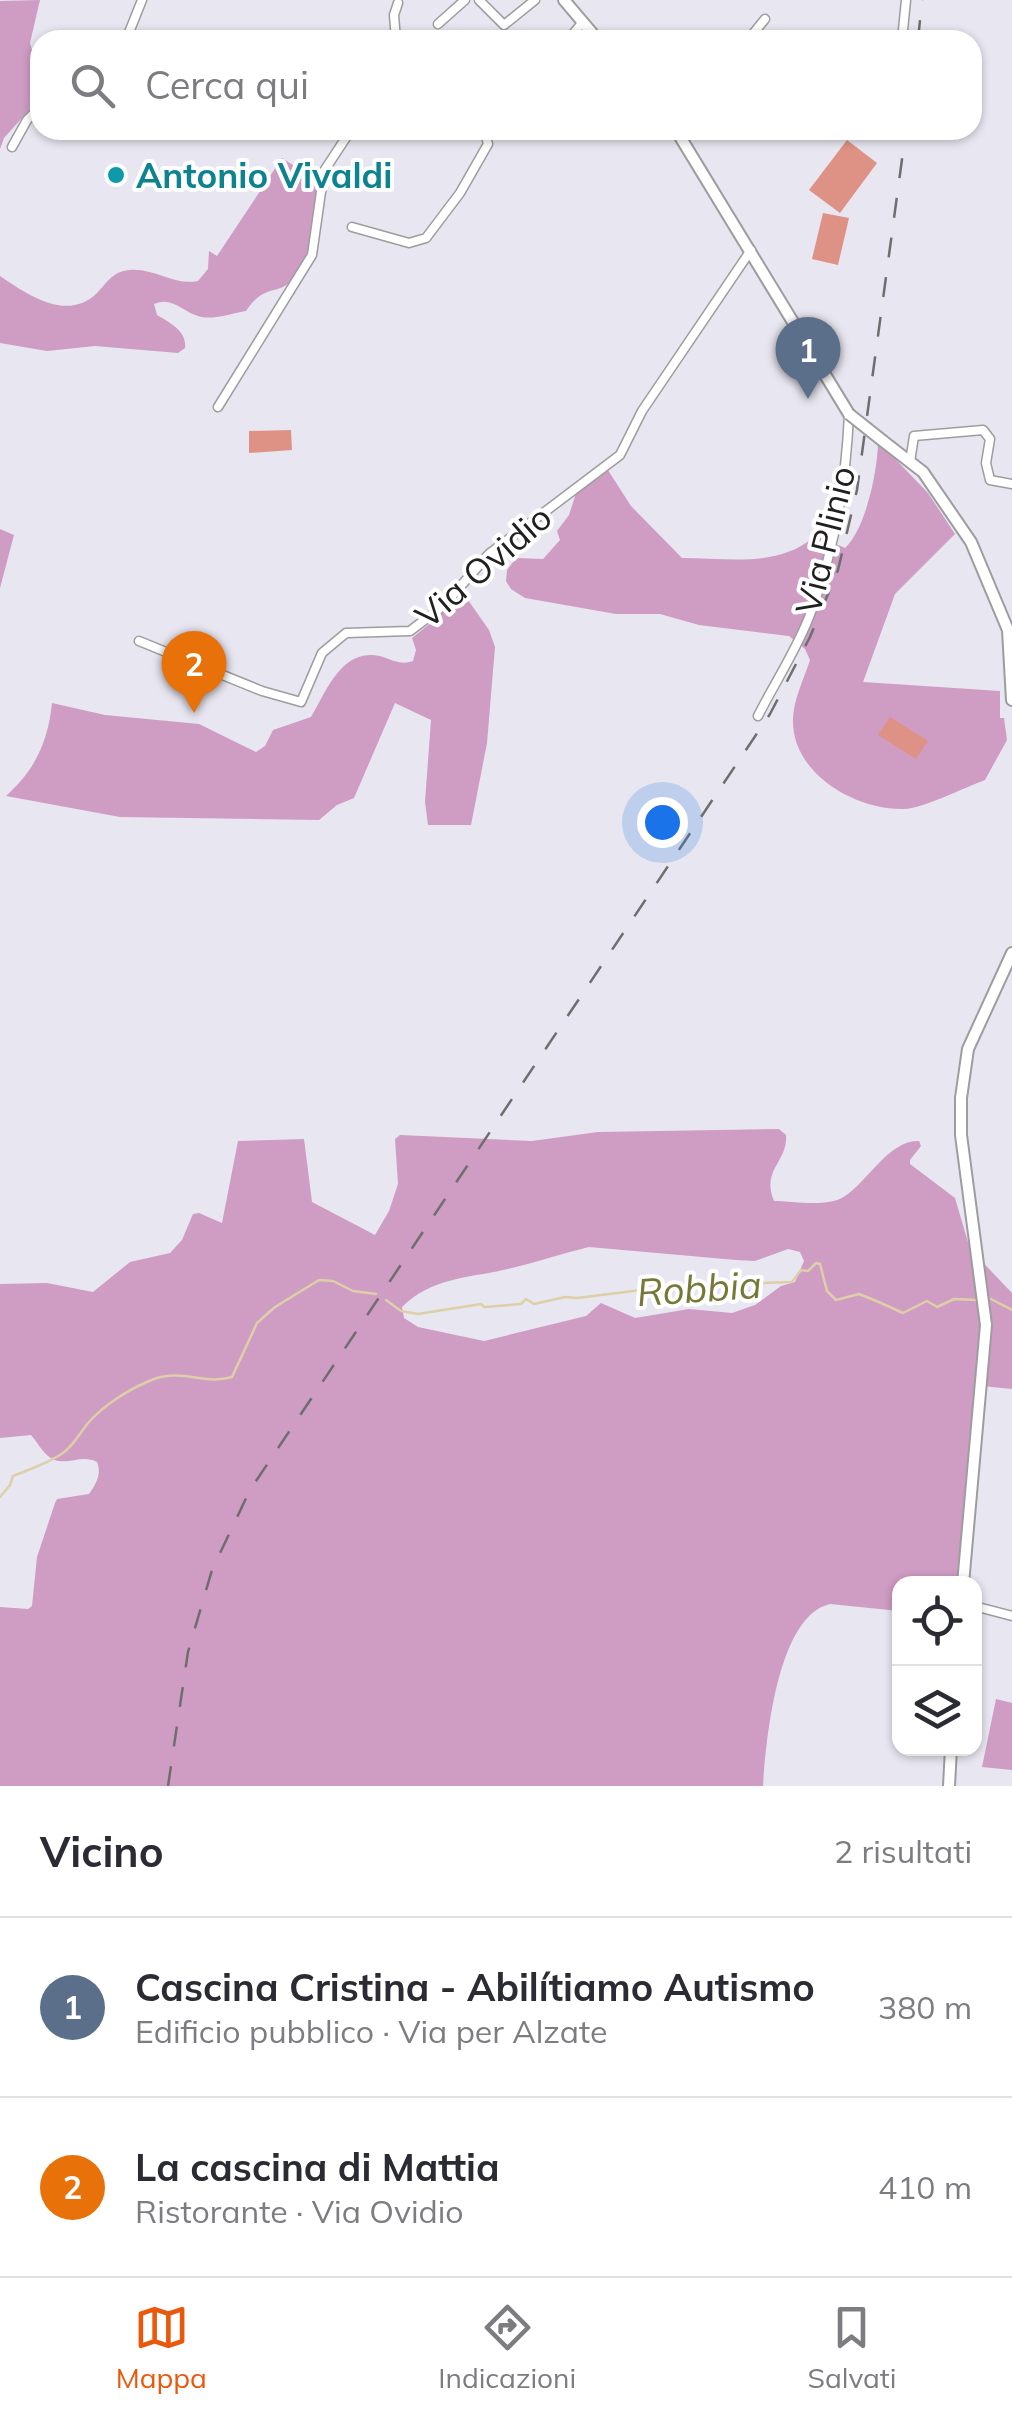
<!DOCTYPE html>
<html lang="it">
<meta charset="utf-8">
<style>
:root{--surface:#fff;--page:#f7f7f7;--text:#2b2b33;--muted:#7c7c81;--line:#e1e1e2;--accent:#ea580c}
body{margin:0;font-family:Mulish,sans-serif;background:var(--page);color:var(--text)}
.controls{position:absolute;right:30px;bottom:30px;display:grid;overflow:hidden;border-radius:20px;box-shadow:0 2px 8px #0004}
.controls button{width:90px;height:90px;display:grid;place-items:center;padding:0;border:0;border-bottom:2px solid var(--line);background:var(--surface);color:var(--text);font:50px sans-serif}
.you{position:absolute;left:662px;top:822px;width:35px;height:35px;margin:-25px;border:8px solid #fff;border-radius:50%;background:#1a73e8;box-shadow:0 0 0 15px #1a73e833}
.badge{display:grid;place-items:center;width:65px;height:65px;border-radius:50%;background:var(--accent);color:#fff;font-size:32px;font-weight:700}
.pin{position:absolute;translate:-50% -82px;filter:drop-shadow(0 2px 5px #0008)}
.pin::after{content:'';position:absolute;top:52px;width:35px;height:30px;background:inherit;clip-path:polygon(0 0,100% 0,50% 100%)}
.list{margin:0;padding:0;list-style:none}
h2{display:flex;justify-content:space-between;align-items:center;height:130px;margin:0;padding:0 40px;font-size:42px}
h2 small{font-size:32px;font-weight:400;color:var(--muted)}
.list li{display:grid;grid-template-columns:65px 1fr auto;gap:30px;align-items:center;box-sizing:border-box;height:180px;padding:0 40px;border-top:2px solid var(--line)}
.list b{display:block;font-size:38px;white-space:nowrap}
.list p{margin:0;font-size:32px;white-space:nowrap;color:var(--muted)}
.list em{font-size:32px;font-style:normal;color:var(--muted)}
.icon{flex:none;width:55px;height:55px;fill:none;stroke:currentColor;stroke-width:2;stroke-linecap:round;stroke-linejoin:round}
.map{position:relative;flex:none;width:1012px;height:1786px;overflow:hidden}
.search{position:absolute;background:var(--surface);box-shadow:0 2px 8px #0004;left:30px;right:30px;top:30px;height:110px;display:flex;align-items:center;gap:25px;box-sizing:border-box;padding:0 35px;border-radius:30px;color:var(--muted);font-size:38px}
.sheet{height:490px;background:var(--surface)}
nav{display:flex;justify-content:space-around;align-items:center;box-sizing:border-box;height:140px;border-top:2px solid var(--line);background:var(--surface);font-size:28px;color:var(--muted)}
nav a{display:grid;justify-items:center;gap:5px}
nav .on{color:var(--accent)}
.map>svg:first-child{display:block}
.forest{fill:#cf9cc3;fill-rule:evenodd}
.pitch{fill:#de9185}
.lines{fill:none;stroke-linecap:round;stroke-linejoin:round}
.stream{stroke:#ddcfa7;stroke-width:2.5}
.minor-casing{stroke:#9d9d9d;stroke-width:11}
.tertiary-casing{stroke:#9d9d9d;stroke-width:14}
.minor{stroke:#fff;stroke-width:8}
.tertiary{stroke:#fff;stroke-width:10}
.rail{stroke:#6e6e6e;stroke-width:2.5;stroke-dasharray:20 20;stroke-linecap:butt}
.tertiary-bridge-casing{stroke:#9d9d9d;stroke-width:14;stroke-linecap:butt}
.tertiary-bridge{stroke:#fff;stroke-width:10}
.culture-dot{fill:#0f9aa8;stroke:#fff;stroke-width:4}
.labels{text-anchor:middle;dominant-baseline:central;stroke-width:8;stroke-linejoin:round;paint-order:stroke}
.culture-label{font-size:35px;font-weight:bold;fill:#0d838f;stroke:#fff;text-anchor:start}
.street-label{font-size:35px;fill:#202020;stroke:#fff}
.water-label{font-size:38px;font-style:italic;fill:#767837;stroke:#fff}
</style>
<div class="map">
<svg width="1012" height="1786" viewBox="0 0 1012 1786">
<rect width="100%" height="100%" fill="#e8e6f0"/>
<path class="forest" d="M 40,0 L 30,43 L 40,77 L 40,98 L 4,138 L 0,149 L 0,1 Z
M 282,158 L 318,181 C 314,214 316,255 291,281 C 276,296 265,283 246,311 C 232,313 212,321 198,316 C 182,311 172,296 154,304 L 157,315 C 170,323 187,331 185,348 L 178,353 L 95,346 L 47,351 L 0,343 L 0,276 C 28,295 68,323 98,292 C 109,280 113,272 129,270 C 153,267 174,286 198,281 L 208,269 L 209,251 L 217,256 Z
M 878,441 L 928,493 L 955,534 L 895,594 L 863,682 L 1000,691 L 1000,718 L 1004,718 L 1007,740 L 985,780 C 966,787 921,809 904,809 C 854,810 792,773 793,720 C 793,700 804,679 810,660 L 805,649 L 789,636 L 699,625 L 660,614 L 616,614 L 525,598 L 511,589 L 506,581 L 507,570 L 516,558 L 543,559 L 560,540 L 557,531 L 569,515 L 581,478 L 604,464 L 631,506 L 682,558 C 726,558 775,568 813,538 L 823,538 L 845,548 C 866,529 878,469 878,441 Z
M 0,529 L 14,535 L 0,588 Z
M 461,590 L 489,630 L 495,647 L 487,743 L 471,825 L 428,825 L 425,802 L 431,720 L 395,703 L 354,798 L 337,805 L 319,820 L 120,817 L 6,796 C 35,770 48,742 52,703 L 105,715 L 199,724 L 256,752 L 265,746 L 273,730 L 311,717 C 327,690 343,645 383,657 C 394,661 402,665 413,661 L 416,650 L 412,638 L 438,617 Z
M 779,1129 L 786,1135 C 788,1162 761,1170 774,1201 C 794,1201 828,1208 845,1196 C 867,1182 890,1139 919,1141 L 921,1146 L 910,1160 L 910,1164 L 955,1198 L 970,1249 L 1012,1293 L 1012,1389 L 982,1386 L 968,1583 L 900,1584 L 899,1611 L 830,1604 C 777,1616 766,1741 763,1786 L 0,1786 L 0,1607 L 28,1609 L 32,1606 L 37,1557 L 55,1503 L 57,1499 L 89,1494 C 96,1484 102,1474 97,1462 C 82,1454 69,1465 55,1460 C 45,1457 38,1443 31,1435 L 0,1438 L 0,1284 L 47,1283 L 93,1292 L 130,1262 L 170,1253 L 182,1240 L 193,1214 L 199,1213 L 222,1223 L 238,1141 L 304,1139 L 312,1202 L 375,1235 L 389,1211 L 398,1184 L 395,1139 L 400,1135 L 532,1141 L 598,1132 ZM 589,1247 L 736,1260 L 755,1261 L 788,1249 L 800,1252 L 804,1261 L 795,1282 L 781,1286 L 755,1305 L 732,1313 L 689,1309 L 635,1318 L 601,1303 L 586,1316 L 484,1341 L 418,1327 L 404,1318 L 402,1307 C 433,1276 473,1278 512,1268 C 538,1262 563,1253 589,1247 Z
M 996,1699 L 1012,1703 L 1012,1770 L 982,1767 Z"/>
<path class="pitch" d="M 847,140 L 877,163 L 840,213 L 809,190 Z
M 823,213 L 849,218 L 838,265 L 812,259 Z
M 291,430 L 292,450 L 249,453 L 249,431 Z
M 890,717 L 928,741 L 916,759 L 878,735 Z"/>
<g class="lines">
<path class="stream" d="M 991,1299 L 1012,1310
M 386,1300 L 401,1311 L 418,1314 L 481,1304 L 484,1307 L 521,1304 L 526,1299 L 534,1304 L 565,1297 L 577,1298 L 658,1288 L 669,1292 L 685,1286 L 792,1282 L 801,1270 L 808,1271 L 816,1263 L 820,1264 L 827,1291 L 836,1300 L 859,1294 C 875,1300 888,1306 903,1313 L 927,1301 L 937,1307 L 954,1299 L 977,1300
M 0,1497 L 10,1485 L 13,1476 C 30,1469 47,1464 63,1453 C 74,1445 80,1433 88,1423 C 103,1406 126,1391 147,1382 C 182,1366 201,1386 232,1377 L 257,1323 L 275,1307 L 319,1280 L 333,1281 L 353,1291 L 376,1294"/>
<defs>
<path id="minor" d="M 479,0 L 504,25 L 535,0
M 438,24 L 465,0
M 126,40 L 142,0
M 396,40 L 394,15 L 398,3
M 568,40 L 582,23
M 748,40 L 765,19
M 902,40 L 906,0
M 12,147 L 27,120 L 40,107
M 352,227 L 409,243 L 426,238 L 460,193 L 488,144 L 484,130
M 218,407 L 312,255 L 324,171 L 351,130
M 910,462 L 914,436 L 983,430 L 990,439 L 986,463 L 990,480 L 1012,484
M 139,641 L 262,691 L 301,702 L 322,653 L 346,633 L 410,631 L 443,606 L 489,554 L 620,455 L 642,411 L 751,250
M 758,716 C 775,682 798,648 811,612 C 835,549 846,481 849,414
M 974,1606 L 1012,1616"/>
<path id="tertiary" d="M 564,0 L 598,40
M 676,130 L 849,414
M 883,441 L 923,472 L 971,542 L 1008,630 L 1012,700
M 963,1584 L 986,1325 L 961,1135 L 961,1098 L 968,1049 L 1012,953
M 949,1786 L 951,1748"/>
</defs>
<use href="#minor" class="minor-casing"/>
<use href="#tertiary" class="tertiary-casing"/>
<use href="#minor" class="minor"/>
<use href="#tertiary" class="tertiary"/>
<path class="rail" d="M 918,40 L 922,0
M 168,1786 L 188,1652 L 212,1570 L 250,1490 L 770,714 L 810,637 L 838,570 L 857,490 L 906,130"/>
<defs>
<path id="tertiary-bridge" d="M 849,414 L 883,441"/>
</defs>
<use href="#tertiary-bridge" class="tertiary-bridge-casing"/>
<use href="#tertiary-bridge" class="tertiary-bridge"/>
</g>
<circle class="culture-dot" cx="116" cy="175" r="10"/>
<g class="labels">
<g class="culture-label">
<text x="136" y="175">Antonio Vivaldi</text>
</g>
<g class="street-label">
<text transform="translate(825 540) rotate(-76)">Via Plinio</text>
<text transform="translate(483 566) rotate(-41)">Via Ovidio</text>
</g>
<g class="water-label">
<text transform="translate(699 1288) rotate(-4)">Robbia</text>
</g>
</g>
</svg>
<div class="controls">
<button><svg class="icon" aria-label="locate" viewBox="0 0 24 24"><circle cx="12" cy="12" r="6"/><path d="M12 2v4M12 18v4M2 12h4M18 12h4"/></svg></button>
<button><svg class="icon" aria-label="layers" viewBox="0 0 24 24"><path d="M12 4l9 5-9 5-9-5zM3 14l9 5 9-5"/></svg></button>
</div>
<div class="you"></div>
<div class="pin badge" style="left:808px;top:399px;background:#5c6f8a">1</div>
<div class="pin badge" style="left:194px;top:713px;background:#e8710a">2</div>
<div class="search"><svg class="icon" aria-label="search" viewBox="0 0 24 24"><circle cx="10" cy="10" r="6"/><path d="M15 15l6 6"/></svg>Cerca qui</div>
</div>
<section class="sheet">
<h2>Vicino<small>2 risultati</small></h2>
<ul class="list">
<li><span class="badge" style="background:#5c6f8a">1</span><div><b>Cascina Cristina - Abilítiamo Autismo</b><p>Edificio pubblico · Via per Alzate</p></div><em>380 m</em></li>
<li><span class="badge" style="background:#e8710a">2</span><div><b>La cascina di Mattia</b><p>Ristorante · Via Ovidio</p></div><em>410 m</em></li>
</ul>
</section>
<nav>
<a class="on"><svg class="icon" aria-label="map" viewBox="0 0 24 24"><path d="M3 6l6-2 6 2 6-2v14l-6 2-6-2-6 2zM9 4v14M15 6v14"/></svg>Mappa</a>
<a><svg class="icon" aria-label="directions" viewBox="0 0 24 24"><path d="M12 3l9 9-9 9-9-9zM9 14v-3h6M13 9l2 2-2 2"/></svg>Indicazioni</a>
<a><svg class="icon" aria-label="saved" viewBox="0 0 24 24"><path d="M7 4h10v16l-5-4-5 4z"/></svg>Salvati</a>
</nav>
